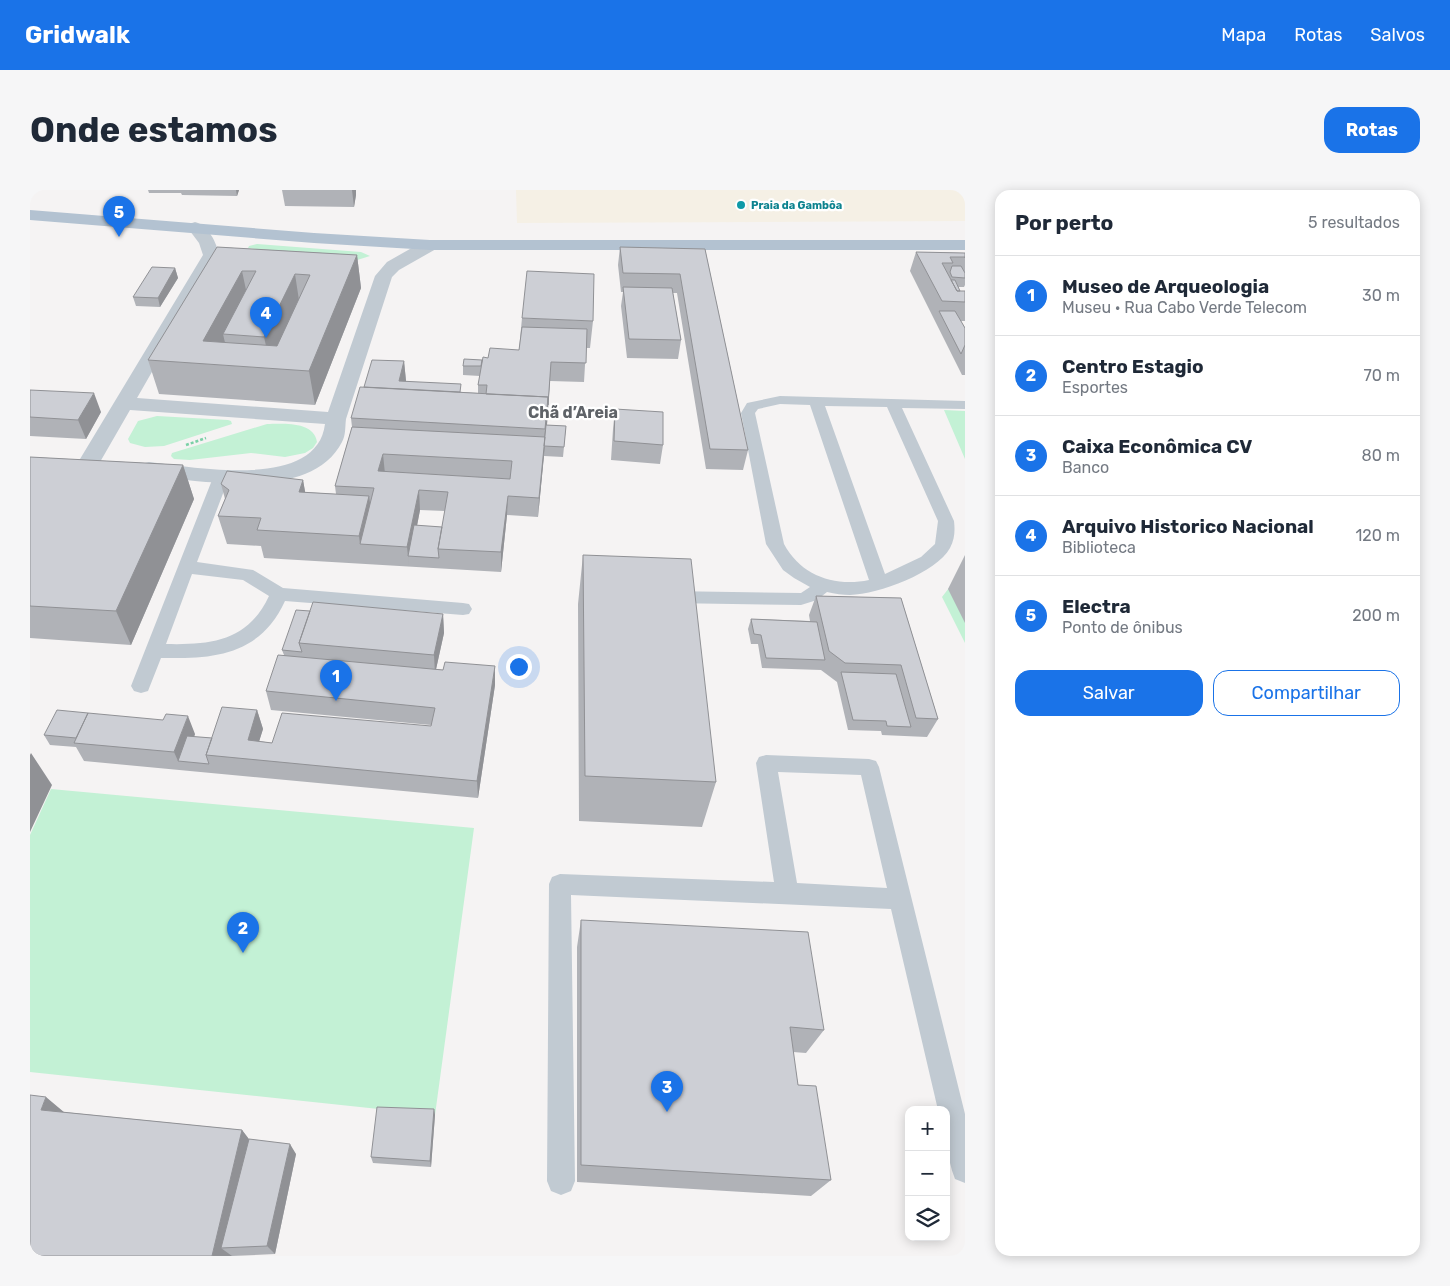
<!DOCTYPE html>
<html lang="pt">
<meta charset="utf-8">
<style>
:root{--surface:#fff;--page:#f6f6f7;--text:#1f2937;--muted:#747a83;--line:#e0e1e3;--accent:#1a73e8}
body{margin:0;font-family:Rubik,sans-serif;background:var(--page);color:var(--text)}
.controls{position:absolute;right:15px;bottom:15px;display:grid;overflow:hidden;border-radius:10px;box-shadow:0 2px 12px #0003}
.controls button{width:45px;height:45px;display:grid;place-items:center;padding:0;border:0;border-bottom:1px solid var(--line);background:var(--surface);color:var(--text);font:25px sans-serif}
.you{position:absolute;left:488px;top:476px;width:18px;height:18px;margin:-12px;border:4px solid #fff;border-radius:50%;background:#1a73e8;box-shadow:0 0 0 8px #1a73e833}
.badge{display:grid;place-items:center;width:32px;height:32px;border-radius:50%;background:var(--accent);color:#fff;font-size:16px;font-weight:700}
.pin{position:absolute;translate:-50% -41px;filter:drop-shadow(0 1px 2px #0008)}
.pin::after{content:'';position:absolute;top:26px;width:18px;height:15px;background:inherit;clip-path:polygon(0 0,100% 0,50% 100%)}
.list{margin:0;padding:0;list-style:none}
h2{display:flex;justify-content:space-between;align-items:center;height:65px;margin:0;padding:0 20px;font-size:21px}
h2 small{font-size:16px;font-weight:400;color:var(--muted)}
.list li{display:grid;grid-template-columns:32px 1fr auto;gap:15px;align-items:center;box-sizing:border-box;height:80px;padding:0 20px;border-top:1px solid var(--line)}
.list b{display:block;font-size:19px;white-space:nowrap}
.list p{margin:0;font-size:16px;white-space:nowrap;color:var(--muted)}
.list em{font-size:16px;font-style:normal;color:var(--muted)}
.actions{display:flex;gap:10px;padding:15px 20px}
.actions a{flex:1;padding:11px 0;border:1px solid var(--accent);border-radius:15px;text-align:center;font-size:18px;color:var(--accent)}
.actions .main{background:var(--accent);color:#fff}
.icon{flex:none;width:28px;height:28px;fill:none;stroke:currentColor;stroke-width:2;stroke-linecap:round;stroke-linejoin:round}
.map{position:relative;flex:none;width:935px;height:1066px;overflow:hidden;border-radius:15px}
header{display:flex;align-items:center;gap:30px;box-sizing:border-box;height:70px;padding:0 25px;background:var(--accent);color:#fff}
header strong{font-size:24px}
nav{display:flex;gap:28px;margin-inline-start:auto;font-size:18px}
.intro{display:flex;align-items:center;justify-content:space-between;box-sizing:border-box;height:120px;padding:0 30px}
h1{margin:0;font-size:35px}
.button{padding:12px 22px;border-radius:15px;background:var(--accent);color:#fff;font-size:18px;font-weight:700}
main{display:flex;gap:30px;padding:0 30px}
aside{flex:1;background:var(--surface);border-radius:15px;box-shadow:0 2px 12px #0003}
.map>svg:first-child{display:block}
.green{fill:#c3f1d5}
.sand{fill:#f5f0e5}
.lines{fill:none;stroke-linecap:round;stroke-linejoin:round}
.path{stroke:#7ad0a6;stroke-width:2.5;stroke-dasharray:3 2;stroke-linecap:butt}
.lane{fill:#c1cad2;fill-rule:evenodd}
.street{fill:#c1cad2;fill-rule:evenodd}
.primary{fill:#b3c2d1;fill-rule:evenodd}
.wall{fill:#b0b2b7;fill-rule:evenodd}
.shaded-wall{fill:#909195}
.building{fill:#cdcfd5;stroke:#909195;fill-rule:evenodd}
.culture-dot{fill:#0f9aa8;stroke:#fff;stroke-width:2}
.labels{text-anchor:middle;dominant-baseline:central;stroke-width:4.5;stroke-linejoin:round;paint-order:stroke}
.far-culture-label{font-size:11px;font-weight:bold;fill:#0d838f;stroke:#fff;text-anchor:start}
.far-district-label{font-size:16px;font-weight:bold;fill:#5f6368;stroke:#fff}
</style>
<header>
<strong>Gridwalk</strong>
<nav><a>Mapa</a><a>Rotas</a><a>Salvos</a></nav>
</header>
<div class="intro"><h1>Onde estamos</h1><a class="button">Rotas</a></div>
<main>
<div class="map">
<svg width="935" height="1066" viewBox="0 0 935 1066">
<rect width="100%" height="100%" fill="#f5f3f3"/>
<path class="green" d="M 227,54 L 331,62 L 340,66 L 324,71 L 218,58 L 219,56 Z
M 914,220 L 935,221 L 935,269 Z
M 127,226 L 198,230 L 201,231 L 202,234 L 134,256 L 115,257 L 100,253 L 98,249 L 108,231 Z
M 237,234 C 253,234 284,231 287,252 L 283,258 L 275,263 L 255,267 L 221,263 L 160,270 L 144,269 L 141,266 L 142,263 Z
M 935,377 L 935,453 L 912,407 Z
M 21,599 L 444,638 L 405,925 L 0,882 L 0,645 Z"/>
<path class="sand" d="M 486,0 L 935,0 L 935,31 L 487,33 Z"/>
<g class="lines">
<path class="path" d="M 156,255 L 176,248"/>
<path class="lane" d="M 750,206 L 935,211 L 935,219 L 872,218 L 924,331 C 925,340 925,349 920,358 C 906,383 849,404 820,405 C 813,405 805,404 797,402 L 787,410 L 771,415 L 639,413 L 633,411 L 630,407 L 633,403 L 639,401 L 771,403 L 780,397 L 764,388 L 753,380 L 736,354 L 711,223 L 717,213 ZM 750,214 L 780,215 L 839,390 C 805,397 771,386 754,354 L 725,223 L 728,219 ZM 795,216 L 857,217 L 908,331 L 905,354 L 891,367 L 855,384 Z
M 192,280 L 198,281 L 200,285 L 167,372 L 223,380 L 253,398 L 433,413 L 439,414 L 442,419 L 439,424 L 433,425 L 255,411 C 230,465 185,469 131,468 L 118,501 L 111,503 L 104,501 L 101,496 L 184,285 L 186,281 ZM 162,384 L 213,390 L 239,406 C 218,451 182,455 136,454 Z
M 736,565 L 839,569 L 846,571 L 849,577 L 935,924 L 935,993 L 925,989 C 916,966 916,944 916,920 L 908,920 L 861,719 L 541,705 L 545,991 L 541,1001 L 531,1005 L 521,1001 L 517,991 L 519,694 L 522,687 L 530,684 L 744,692 L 726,573 L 729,567 ZM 748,582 L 831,585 L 857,698 L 767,693 Z"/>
<path class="street" d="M 165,32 C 178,35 187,53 189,65 L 107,208 L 298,222 L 345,86 L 357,72 L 394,51 L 406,51 L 408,55 L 406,59 L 369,80 L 362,87 L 316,229 C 315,236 316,245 312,252 C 287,301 211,295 165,291 C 147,289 128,288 111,284 L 108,279 L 111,274 L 119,272 C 164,277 287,301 295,234 L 100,220 L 66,279 L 58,281 L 50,279 L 47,274 L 173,65 L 169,53 L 157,37 L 159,34 Z"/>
<path class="primary" d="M 0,20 L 284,43 L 400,50 L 935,50 L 935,60 L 400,60 L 284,53 L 0,30 Z"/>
</g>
<path class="wall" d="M 118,0 L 209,0 L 207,6 L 152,5 L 151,3 L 119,3 Z
M 252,0 L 326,0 L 326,5 L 324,17 L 255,16 Z
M 187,57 L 327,65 L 331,98 L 285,215 L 129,204 L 118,170 Z
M 590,57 L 675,59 L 718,260 L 713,280 L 676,279 L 647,103 L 643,103 L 651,150 L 648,169 L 597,168 L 591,116 L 593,102 L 591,102 L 588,75 Z
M 886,62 L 935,63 L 935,95 L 934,97 L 928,97 L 930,101 L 935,101 L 935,131 L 931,131 L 935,138 L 935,185 L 932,185 L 880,81 Z
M 145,78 L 148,88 L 130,117 L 106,116 L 103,107 Z
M 492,128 L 563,131 L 560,158 L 556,158 L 554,192 L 520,191 L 517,235 L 536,236 L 533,267 L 514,266 L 508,327 L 477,325 L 471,382 L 234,368 L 231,356 L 197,354 L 188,326 L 195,309 L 191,294 L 273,290 L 275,302 L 306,304 L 305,296 L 322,237 L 321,228 L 334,197 L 374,171 L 376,191 L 432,202 L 448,203 L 448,195 L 450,186 L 433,185 L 433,176 L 458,168 L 489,160 ZM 390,320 L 415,321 L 412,337 L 387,336 Z
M 0,200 L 71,222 L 56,249 L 0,246 Z
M 585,219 L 633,255 L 630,274 L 581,270 L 583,239 Z
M 0,267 L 153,275 L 164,309 L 101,455 L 0,448 Z
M 553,365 L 686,592 L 672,637 L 549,631 L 548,414 Z
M 935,365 L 935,433 L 918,399 Z
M 786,406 L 871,408 L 908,529 L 897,547 L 852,545 L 851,541 L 818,540 L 807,492 L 791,480 L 732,478 L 728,454 L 721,454 L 718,439 L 721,429 L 780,431 L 779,425 Z
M 280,421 L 413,424 L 414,443 L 406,479 L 413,480 L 465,476 L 465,495 L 448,608 L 54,571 L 46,557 L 20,555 L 14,545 L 165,544 L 164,547 L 182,548 L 227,520 L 233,539 L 229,551 L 242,553 L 401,536 L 401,535 L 241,520 L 236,501 L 254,465 L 252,460 Z
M 551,730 L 794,840 L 776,863 L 763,862 L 768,895 L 801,990 L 781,1006 L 547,992 L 547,757 Z
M 404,919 L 405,925 L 401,977 L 343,973 L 341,967 Z
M 34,922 L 212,940 L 219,949 L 266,964 L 245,1064 L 202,1066 L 0,1066 Z"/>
<path class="shaded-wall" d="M 206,0 L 209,0 L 207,6 Z
M 322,0 L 326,0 L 326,5 L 324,17 Z
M 327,65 L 331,98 L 285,215 L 279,181 Z
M 145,78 L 148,88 L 130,117 L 128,108 Z
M 212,81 L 219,114 L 193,144 L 196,157 L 173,151 Z
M 265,84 L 270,117 L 241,178 L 234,147 Z
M 374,171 L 376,191 L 372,207 L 369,191 Z
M 521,172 L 517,234 L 508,327 L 509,308 Z
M 64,203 L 71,222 L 56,249 L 48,230 Z
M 353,264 L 355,284 L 348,281 Z
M 153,275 L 164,309 L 101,455 L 86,421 Z
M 273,290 L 278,318 L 269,302 Z
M 389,300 L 390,320 L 381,366 L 378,366 L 379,376 L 377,357 Z
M 339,306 L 343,334 L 330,354 L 329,346 Z
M 478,306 L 477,325 L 471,382 L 471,362 Z
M 413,424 L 414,443 L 405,484 L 404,465 Z
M 465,476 L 465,495 L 448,608 L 447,591 Z
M 227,520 L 233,539 L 224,568 L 218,550 Z
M 158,526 L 165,544 L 155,571 L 148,571 L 144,562 Z
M 1,563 L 22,595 L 0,642 L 0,565 Z
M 16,907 L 41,928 L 11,920 Z
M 404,919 L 405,925 L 401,977 L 400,971 Z
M 212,940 L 227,960 L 191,1058 L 202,1066 L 182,1066 Z
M 260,954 L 266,964 L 245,1064 L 237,1056 Z"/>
<path class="building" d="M 187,57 L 327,65 L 279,181 L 118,170 ZM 212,81 L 226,81 L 193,144 L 234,147 L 265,84 L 280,85 L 247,156 L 173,151 Z
M 590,57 L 675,59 L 718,260 L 680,259 L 650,84 L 593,83 Z
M 886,62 L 935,63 L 935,68 L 935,67 L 920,67 L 923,73 L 912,73 L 927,101 L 935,101 L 935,112 L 912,111 Z
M 922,76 L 931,76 L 935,83 L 935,88 L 922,87 L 920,82 Z
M 122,77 L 145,78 L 128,108 L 103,107 Z
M 497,81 L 564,84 L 563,131 L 492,128 Z
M 921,90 L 925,90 L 930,101 L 927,101 Z
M 593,97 L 642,98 L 651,150 L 599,149 Z
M 909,121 L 925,121 L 935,138 L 935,155 L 931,164 Z
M 492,137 L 557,139 L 556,173 L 521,172 L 518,215 L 518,207 L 456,204 L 457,195 L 448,195 L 453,167 L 458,168 L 460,158 L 489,160 Z
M 434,169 L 452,170 L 451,176 L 433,176 Z
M 342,170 L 374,171 L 369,191 L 431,194 L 430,202 L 334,197 Z
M 330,197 L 518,207 L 515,239 L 321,228 Z
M 0,200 L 64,203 L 48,230 L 0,227 Z
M 585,219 L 633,222 L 633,255 L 584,251 Z
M 516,235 L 536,236 L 534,257 L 514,256 Z
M 322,237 L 515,247 L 509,308 L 478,306 L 471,362 L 408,359 L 418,302 L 389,300 L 377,357 L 330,354 L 344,298 L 305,296 ZM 353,264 L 482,271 L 480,289 L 348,281 Z
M 0,267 L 153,275 L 86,421 L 0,416 Z
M 197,281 L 273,290 L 269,302 L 339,306 L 329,346 L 227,340 L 231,328 L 188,326 L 199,300 L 191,294 Z
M 384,335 L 412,337 L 408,359 L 409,368 L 378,366 Z
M 553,365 L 661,369 L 686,592 L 555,586 Z
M 786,406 L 871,408 L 908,529 L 886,528 L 871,475 L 815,473 L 799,461 Z
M 283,412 L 413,424 L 404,465 L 269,453 Z
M 266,420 L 280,421 L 269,453 L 272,462 L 252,460 Z
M 721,429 L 787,432 L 795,470 L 736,468 L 731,445 L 724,444 Z
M 248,465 L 413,480 L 415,472 L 465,476 L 447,591 L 176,565 L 192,517 L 227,520 L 218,550 L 242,553 L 252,523 L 401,536 L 405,518 L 236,501 Z
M 811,482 L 866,484 L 881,537 L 857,536 L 856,531 L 823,530 Z
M 27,520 L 58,523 L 46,548 L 14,545 Z
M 58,523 L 133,530 L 136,524 L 158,526 L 144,562 L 44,553 Z
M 157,546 L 182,548 L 176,565 L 179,574 L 148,571 Z
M 551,730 L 778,742 L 794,840 L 760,837 L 768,895 L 786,896 L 801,990 L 551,975 Z
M 0,905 L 16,907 L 11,920 L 212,940 L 182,1066 L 0,1066 Z
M 347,917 L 404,919 L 400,971 L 341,967 Z
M 219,949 L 260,954 L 237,1056 L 191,1058 Z"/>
<circle class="culture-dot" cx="711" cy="15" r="5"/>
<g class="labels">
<g class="far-culture-label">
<text x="721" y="15">Praia da Gambôa</text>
</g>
<g class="far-district-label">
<text x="543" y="222">Chã d’Areia</text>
</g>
</g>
</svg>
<div class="controls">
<button>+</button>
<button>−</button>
<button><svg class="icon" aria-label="layers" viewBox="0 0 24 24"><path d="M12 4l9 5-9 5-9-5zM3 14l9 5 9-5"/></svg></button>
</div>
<div class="you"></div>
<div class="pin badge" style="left:306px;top:511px">1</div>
<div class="pin badge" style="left:213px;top:763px">2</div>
<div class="pin badge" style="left:637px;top:922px">3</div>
<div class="pin badge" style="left:236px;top:148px">4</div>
<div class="pin badge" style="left:89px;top:47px">5</div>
</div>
<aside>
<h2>Por perto<small>5 resultados</small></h2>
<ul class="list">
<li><span class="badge">1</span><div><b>Museo de Arqueologia</b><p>Museu · Rua Cabo Verde Telecom</p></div><em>30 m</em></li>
<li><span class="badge">2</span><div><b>Centro Estagio</b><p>Esportes</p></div><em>70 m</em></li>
<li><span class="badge">3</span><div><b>Caixa Econômica CV</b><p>Banco</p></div><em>80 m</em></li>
<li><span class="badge">4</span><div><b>Arquivo Historico Nacional</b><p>Biblioteca</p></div><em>120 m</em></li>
<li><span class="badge">5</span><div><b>Electra</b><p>Ponto de ônibus</p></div><em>200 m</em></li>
</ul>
<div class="actions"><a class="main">Salvar</a><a>Compartilhar</a></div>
</aside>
</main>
